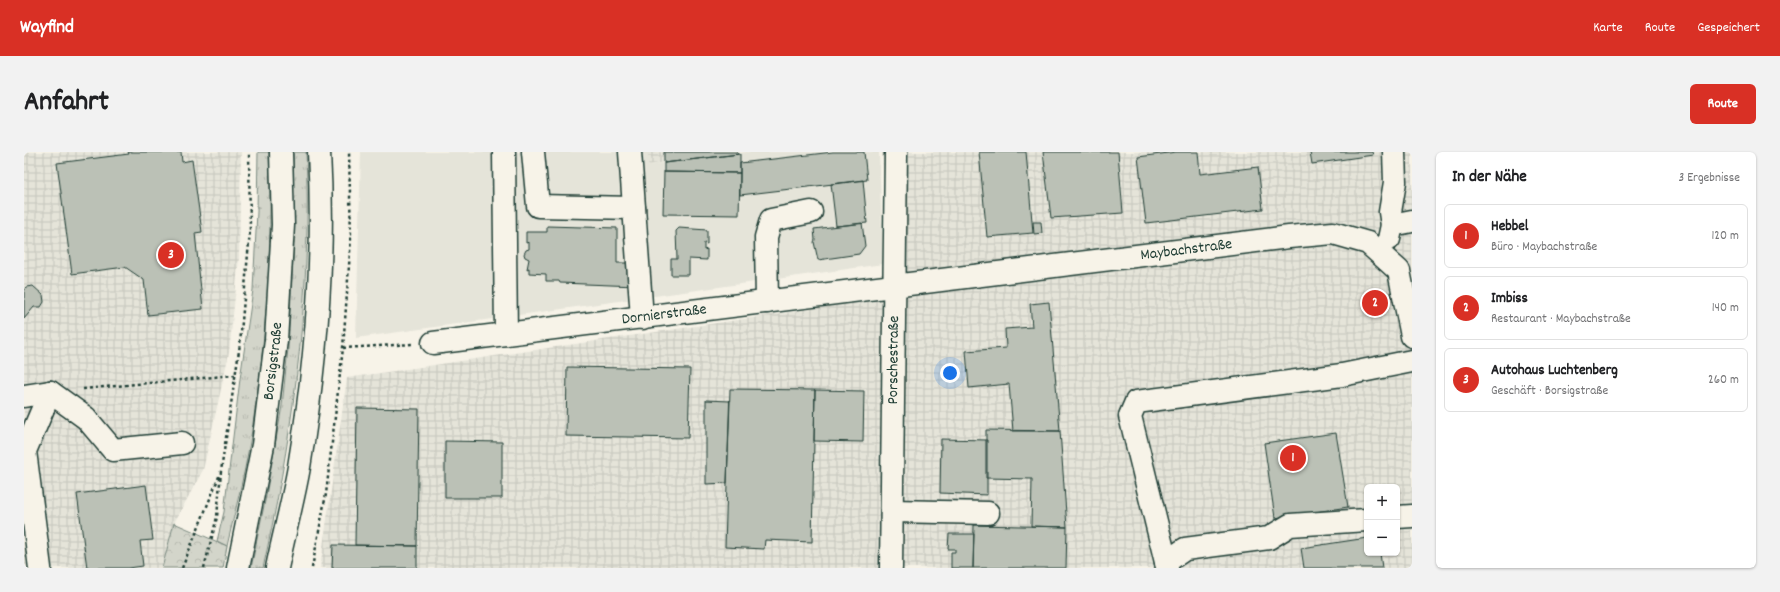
<!DOCTYPE html>
<html lang="de">
<meta charset="utf-8">
<style>
:root{--surface:#fff;--page:#f2f2f2;--text:#202124;--muted:#757577;--line:#e0e0e0;--accent:#d93025}
body{margin:0;font-family:Dekko,sans-serif;background:var(--page);color:var(--text)}
.controls{position:absolute;right:12px;bottom:12px;display:grid;overflow:hidden;border-radius:6px;box-shadow:0 1px 3px #0004}
.controls button{width:36px;height:36px;display:grid;place-items:center;padding:0;border:0;border-bottom:1px solid var(--line);background:var(--surface);color:var(--text);font:20px sans-serif}
.you{position:absolute;left:926px;top:221px;width:14px;height:14px;margin:-10px;border:3px solid #fff;border-radius:50%;background:#1a73e8;box-shadow:0 0 0 6px #1a73e833}
.badge{display:grid;place-items:center;width:26px;height:26px;border-radius:50%;background:var(--accent);color:#fff;font-size:13px;font-weight:700}
.pin{position:absolute;translate:-50% -50%;border:2px solid #fff;box-shadow:0 1px 4px #0006}
.list{margin:0;padding:0;list-style:none}
h2{display:flex;justify-content:space-between;align-items:center;height:52px;margin:0;padding:0 16px;font-size:17px}
h2 small{font-size:13px;font-weight:400;color:var(--muted)}
.list li{display:grid;grid-template-columns:26px 1fr auto;gap:12px;align-items:center;box-sizing:border-box;height:64px;margin:0 8px 8px;padding:0 8px;border:1px solid var(--line);border-radius:6px}
.list b{display:block;font-size:15px;white-space:nowrap}
.list p{margin:0;font-size:13px;white-space:nowrap;color:var(--muted)}
.list em{font-size:13px;font-style:normal;color:var(--muted)}
.map{position:relative;flex:none;width:1388px;height:416px;overflow:hidden;border-radius:6px}
header{display:flex;align-items:center;gap:24px;box-sizing:border-box;height:56px;padding:0 20px;background:var(--accent);color:#fff}
header strong{font-size:19px}
nav{display:flex;gap:22px;margin-inline-start:auto;font-size:14px}
.intro{display:flex;align-items:center;justify-content:space-between;box-sizing:border-box;height:96px;padding:0 24px}
h1{margin:0;font-size:28px}
.button{padding:10px 18px;border-radius:6px;background:var(--accent);color:#fff;font-size:14px;font-weight:700}
main{display:flex;gap:24px;padding:0 24px}
aside{flex:1;background:var(--surface);border-radius:6px;box-shadow:0 1px 3px #0004}
.map>svg:first-child{display:block}
.built{fill:#e5e4d9}
.industrial{fill:url(#industrial-grid);fill-rule:evenodd}
.grass{fill:url(#grass-tufts);stroke:#79897f}
.forest{fill:url(#forest-crowns);stroke:#79897f}
.building{fill:#bbc1b6;stroke:#1f3d34}
.lines{fill:none;stroke-linecap:round;stroke-linejoin:round}
.minor-casing{stroke:#1f3d34;stroke-width:25}
.major-casing{stroke:#1f3d34;stroke-width:25}
.path{stroke:#1f3d34;stroke-width:2.5;stroke-dasharray:3 3;stroke-linecap:butt}
.minor{stroke:#f7f3e8;stroke-width:22}
.major{stroke:#f7f3e8;stroke-width:22}
.labels{text-anchor:middle;dominant-baseline:central;stroke-width:4;stroke-linejoin:round;paint-order:stroke}
.street-label{font-size:16px;fill:#1f3d34;stroke:#f7f3e8}
</style>
<header>
<strong>Wayfind</strong>
<nav><a>Karte</a><a>Route</a><a>Gespeichert</a></nav>
</header>
<div class="intro"><h1>Anfahrt</h1><a class="button">Route</a></div>
<main>
<div class="map">
<svg width="1388" height="416" viewBox="0 0 1388 416">
<defs>
<pattern id="industrial-grid" width="8" height="8" patternUnits="userSpaceOnUse"><rect width="8" height="8" fill="#e5e4d9"/><path d="M0 4h8M4 0v8" fill="none" stroke="#c4c4bb"/></pattern>
<pattern id="grass-tufts" width="24" height="20" patternUnits="userSpaceOnUse"><rect width="24" height="20" fill="#d3d5ca"/><path d="M3 7l-1-3M5 7V3M7 7l1-3M15 17l-1-3M17 17v-4M19 17l1-3" fill="none" stroke="#b5b8ae"/></pattern>
<pattern id="forest-crowns" width="20" height="18" patternUnits="userSpaceOnUse"><rect width="20" height="18" fill="#d3d5ca"/><path d="M2 6a3 3 0 1 1 6 0M12 15a3 3 0 1 1 6 0" fill="none" stroke="#b5b8ae"/></pattern>
</defs>
<rect width="100%" height="100%" fill="#f7f3e8"/>
<filter id="ink" filterUnits="userSpaceOnUse"><feTurbulence type="fractalNoise" baseFrequency=".025" numOctaves="2"/><feDisplacementMap in="SourceGraphic" scale="8" xChannelSelector="R" yChannelSelector="G"/><feConvolveMatrix kernelMatrix="1 2 1 2 8 2 1 2 1" color-interpolation-filters="sRGB"/></filter>
<g filter="url(#ink)">
<path class="built" d="M 337,0 L 624,0 L 624,13 L 723,0 L 855,0 L 859,112 L 332,186 Z"/>
<path class="industrial" d="M 0,0 L 217,0 L 215,106 L 205,201 L 179,318 L 150,371 L 138,416 L 0,416 Z
M 624,0 L 704,0 L 624,13 Z
M 858,0 L 1388,0 L 1388,416 L 296,416 L 323,226 L 862,146 L 865,114 ZM 1343,335 L 1373,335 L 1373,401 L 1343,401 Z"/>
<path class="grass" d="M 234,0 L 245,0 C 249,96 242,195 226,290 C 220,325 211,359 203,394 L 193,389 L 200,360 L 216,227 L 229,138 L 233,60 Z
M 269,0 L 282,0 C 288,133 271,269 243,398 L 239,416 L 227,416 L 241,349 L 258,254 L 264,197 L 270,91 Z"/>
<path class="forest" d="M 150,371 L 203,394 L 199,416 L 138,416 Z"/>
<path class="building" d="M 104,0 L 157,0 L 158,10 L 168,8 L 178,80 L 171,81 L 179,157 L 124,163 L 120,128 L 101,115 L 48,122 L 33,11 L 105,2 Z
M 640,0 L 713,0 L 714,2 L 640,11 Z
M 809,0 L 840,0 L 843,28 L 716,43 L 716,11 Z
M 955,0 L 1002,0 L 1009,81 L 963,85 Z
M 1019,0 L 1094,0 L 1099,61 L 1027,66 Z
M 1152,0 L 1174,0 L 1176,22 L 1234,15 L 1239,57 L 1122,71 L 1114,5 Z
M 1286,0 L 1348,0 L 1349,3 L 1288,12 Z
M 716,2 L 716,21 L 640,20 L 640,11 Z
M 640,20 L 716,21 L 715,63 L 639,62 Z
M 839,28 L 843,71 L 812,74 L 807,32 Z
M 1009,70 L 1017,70 L 1018,81 L 1010,82 Z
M 838,71 L 841,94 L 835,102 L 794,108 L 790,90 L 791,88 L 790,77 Z
M 523,74 L 593,76 L 593,111 L 607,111 L 612,134 L 536,131 L 535,129 L 522,129 L 522,122 L 505,121 L 505,116 L 503,117 L 505,107 L 501,105 L 500,102 L 502,98 L 505,97 L 505,90 L 502,91 L 502,80 L 523,80 Z
M 655,76 L 683,78 L 683,92 L 680,91 L 680,98 L 683,97 L 683,108 L 665,107 L 665,123 L 647,123 L 647,107 L 653,107 L 652,79 Z
M 9,134 L 19,143 L 20,150 L 17,155 L 10,155 L 0,167 L 0,137 L 2,135 Z
M 1025,150 L 1036,279 L 989,279 L 985,232 L 945,236 L 942,199 L 982,196 L 981,177 L 1008,175 L 1006,152 Z
M 543,215 L 666,217 L 664,286 L 542,284 Z
M 706,237 L 791,238 L 788,390 L 741,388 L 740,397 L 701,395 Z
M 791,238 L 840,239 L 839,290 L 790,289 Z
M 682,248 L 706,249 L 703,331 L 682,332 Z
M 333,256 L 395,257 L 393,394 L 331,393 Z
M 962,278 L 1036,279 L 1043,375 L 1007,374 L 1008,327 L 962,326 Z
M 1312,281 L 1324,355 L 1251,366 L 1240,291 Z
M 917,287 L 963,288 L 963,343 L 916,341 Z
M 421,289 L 478,290 L 478,346 L 421,346 Z
M 122,333 L 129,388 L 116,389 L 119,414 L 105,416 L 63,416 L 53,342 Z
M 950,373 L 1043,375 L 1042,416 L 949,416 Z
M 925,382 L 950,382 L 949,416 L 927,416 L 927,400 L 931,400 L 931,397 L 924,397 Z
M 1343,386 L 1343,401 L 1356,401 L 1358,416 L 1280,416 L 1277,396 Z
M 309,393 L 393,394 L 393,416 L 308,416 Z"/>
<g class="lines">
<defs>
<g id="minor">
<path d="M 480,0 L 482,182"/>
<path d="M 509,0 L 514,54 L 610,56"/>
<path d="M 606,0 L 618,166"/>
<path d="M 1368,73 L 1366,60 L 1371,30 L 1370,0"/>
<path d="M 1365,87 L 1368,73 L 1388,69"/>
<path d="M 743,150 L 742,85 L 747,68 L 787,60"/>
<path id="s1" d="M 409,191 L 1265,85 L 1309,81 L 1344,91 L 1375,119 L 1388,184"/>
<path d="M 26,240 L 62,266 L 89,298 L 158,291"/>
<path d="M 0,244 L 26,240"/>
<path d="M 868,359 L 964,361"/>
<path d="M 1373,365 L 1388,364"/>
<path d="M 1142,410 L 1106,264 L 1112,250 L 1318,223 L 1388,209"/>
<path d="M 16,416 L 1,299 L 26,240"/>
<path id="s2" d="M 867,416 L 872,0"/>
<path d="M 1143,416 L 1142,410 L 1161,397 L 1245,386 L 1266,373 L 1343,368"/>
</g>
<g id="major">
<path id="s3" d="M 214,416 L 239,293 L 252,188 L 259,73 L 257,0"/>
<path d="M 253,416 C 260,382 269,349 275,315 C 292,212 301,104 295,0"/>
</g>
</defs>
<use href="#minor" class="minor-casing"/>
<use href="#major" class="major-casing"/>
<path class="path" d="M 319,196 L 389,192
M 59,237 L 211,223
M 158,416 L 196,322
M 180,416 L 193,365 L 197,319 L 216,192 L 226,79 L 225,0
M 288,416 L 302,342 L 319,196 L 327,86 L 325,0"/>
<use href="#minor" class="minor"/>
<use href="#major" class="major"/>
</g>
</g>
<g class="labels">
<g class="street-label">
<text stroke="none"><textPath href="#s1" startOffset="759">Maybachstraße</textPath></text>
<text stroke="none"><textPath href="#s1" startOffset="233">Dornierstraße</textPath></text>
<text stroke="none"><textPath href="#s2" startOffset="208">Porschestraße</textPath></text>
<text stroke="none"><textPath href="#s3" startOffset="210">Borsigstraße</textPath></text>
</g>
</g>
</svg>
<div class="controls">
<button>+</button>
<button>−</button>
</div>
<div class="you"></div>
<div class="pin badge" style="left:1269px;top:306px">1</div>
<div class="pin badge" style="left:1351px;top:151px">2</div>
<div class="pin badge" style="left:147px;top:103px">3</div>
</div>
<aside>
<h2>In der Nähe<small>3 Ergebnisse</small></h2>
<ul class="list">
<li><span class="badge">1</span><div><b>Hebbel</b><p>Büro · Maybachstraße</p></div><em>120 m</em></li>
<li><span class="badge">2</span><div><b>Imbiss</b><p>Restaurant · Maybachstraße</p></div><em>140 m</em></li>
<li><span class="badge">3</span><div><b>Autohaus Luchtenberg</b><p>Geschäft · Borsigstraße</p></div><em>260 m</em></li>
</ul>
</aside>
</main>
